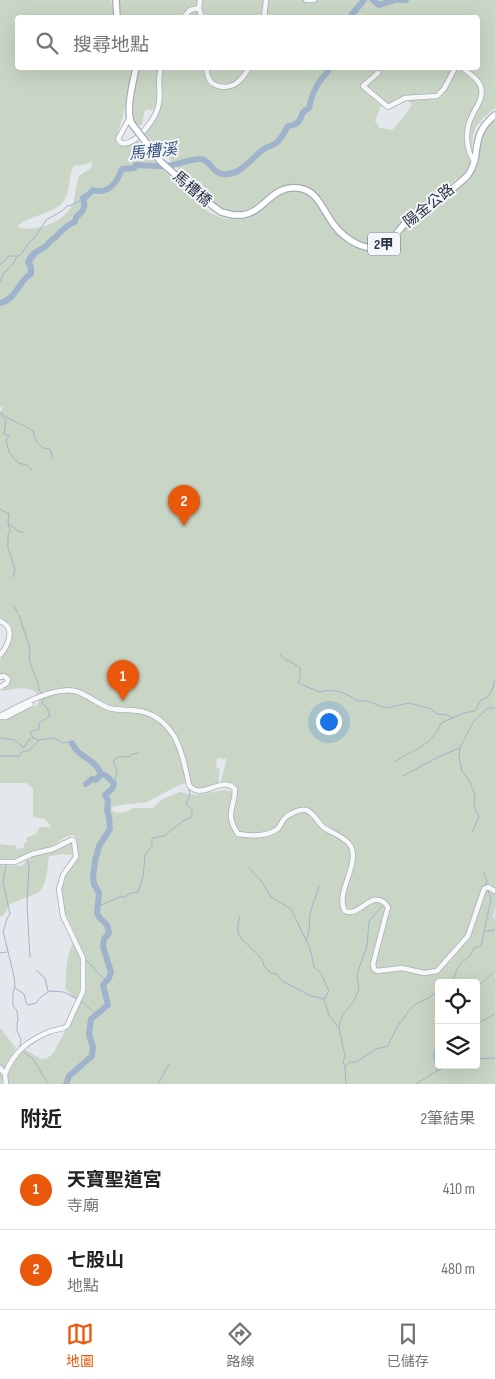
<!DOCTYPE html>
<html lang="zh-TW">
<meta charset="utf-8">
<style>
:root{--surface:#fff;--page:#f6f6f6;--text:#202124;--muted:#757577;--line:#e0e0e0;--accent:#ea580c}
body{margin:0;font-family:"Sofia Sans Condensed","Noto Sans TC",sans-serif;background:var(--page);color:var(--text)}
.controls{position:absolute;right:15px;bottom:15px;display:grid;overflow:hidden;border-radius:5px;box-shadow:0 5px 20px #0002}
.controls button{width:45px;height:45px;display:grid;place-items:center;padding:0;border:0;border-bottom:1px solid var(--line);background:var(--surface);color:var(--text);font:25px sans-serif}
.you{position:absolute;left:328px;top:721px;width:18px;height:18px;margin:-12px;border:4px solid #fff;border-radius:50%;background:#1a73e8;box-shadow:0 0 0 8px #1a73e833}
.badge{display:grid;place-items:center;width:32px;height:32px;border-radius:50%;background:var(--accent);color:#fff;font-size:16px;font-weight:700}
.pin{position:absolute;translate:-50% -41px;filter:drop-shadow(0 1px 2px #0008)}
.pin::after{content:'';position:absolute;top:26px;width:18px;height:15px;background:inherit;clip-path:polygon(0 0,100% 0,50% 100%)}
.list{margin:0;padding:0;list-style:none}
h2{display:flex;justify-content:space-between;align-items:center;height:65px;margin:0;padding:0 20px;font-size:21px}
h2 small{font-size:16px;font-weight:400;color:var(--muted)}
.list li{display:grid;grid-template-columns:32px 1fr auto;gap:15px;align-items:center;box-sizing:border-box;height:80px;padding:0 20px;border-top:1px solid var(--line)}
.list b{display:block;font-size:19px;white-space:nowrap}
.list p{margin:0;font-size:16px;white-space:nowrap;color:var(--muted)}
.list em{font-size:16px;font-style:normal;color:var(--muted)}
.icon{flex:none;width:28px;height:28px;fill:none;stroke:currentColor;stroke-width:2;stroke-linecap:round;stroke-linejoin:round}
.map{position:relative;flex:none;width:495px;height:1084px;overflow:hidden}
.search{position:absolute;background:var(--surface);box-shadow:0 5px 20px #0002;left:15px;right:15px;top:15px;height:55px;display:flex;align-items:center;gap:12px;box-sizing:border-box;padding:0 18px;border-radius:5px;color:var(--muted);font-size:19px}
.sheet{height:225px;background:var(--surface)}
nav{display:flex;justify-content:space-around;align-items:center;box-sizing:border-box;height:70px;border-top:1px solid var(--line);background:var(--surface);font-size:14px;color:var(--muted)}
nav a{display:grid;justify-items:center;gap:2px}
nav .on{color:var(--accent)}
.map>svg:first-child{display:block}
.green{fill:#c9d6c5;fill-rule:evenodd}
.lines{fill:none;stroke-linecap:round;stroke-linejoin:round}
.stream{stroke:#9fb4cc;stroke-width:1}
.river{stroke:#9fb4cc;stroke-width:6}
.minor-casing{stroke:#a9aeb7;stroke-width:6}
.major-casing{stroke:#a3abb8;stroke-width:8}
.minor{stroke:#f7f8fa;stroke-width:4.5}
.major{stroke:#fff;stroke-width:5.5}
.major-bridge-casing{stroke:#a3abb8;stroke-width:8;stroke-linecap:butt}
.major-bridge{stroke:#fff;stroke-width:5.5}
.labels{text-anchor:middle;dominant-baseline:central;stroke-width:4;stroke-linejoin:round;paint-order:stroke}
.shield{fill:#f4f6f9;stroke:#676e7b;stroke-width:1}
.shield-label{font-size:14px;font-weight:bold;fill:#2b3445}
.street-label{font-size:15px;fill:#2b3445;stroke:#f4f6f9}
.water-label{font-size:16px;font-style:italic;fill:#34527a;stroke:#f4f6f9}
</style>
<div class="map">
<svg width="495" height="1084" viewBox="0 0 495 1084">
<rect width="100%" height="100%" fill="#e4e7ec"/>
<path class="green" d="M 0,0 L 111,0 L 114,17 L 18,18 L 18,68 L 132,68 L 123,116 L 116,137 L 116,143 L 123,147 L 138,141 L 146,152 L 179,186 L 210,213 L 225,219 L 248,218 L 281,193 L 290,190 L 299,191 L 313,196 L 347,241 L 381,249 L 402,228 L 468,178 L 480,134 L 495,117 L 495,908 L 493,917 L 495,921 L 495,1084 L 8,1084 L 7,1073 L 9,1072 L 19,1053 L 24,1049 L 41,1059 L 47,1058 L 53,1054 L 80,1002 L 72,996 L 65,988 C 67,971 65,952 77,938 C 69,918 53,898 65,874 C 68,869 74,864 77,859 L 75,836 C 65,833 58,844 50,847 C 34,854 18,861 0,859 L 0,844 L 16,846 L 16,849 L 24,848 L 24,843 L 27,843 L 26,838 L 36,834 L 40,827 L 51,827 L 45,819 L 33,817 L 33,789 L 26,783 L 0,783 L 0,720 L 37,705 L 40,699 C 34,683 15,689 2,691 L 11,678 L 7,674 L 0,674 C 0,670 0,665 0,661 C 4,647 18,642 10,624 L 0,617 L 0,412 L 3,407 L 2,406 L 0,408 ZM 93,161 L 91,168 L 79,176 C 76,184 76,192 74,200 C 69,221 37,233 18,227 C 23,217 51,215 62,203 C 72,192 67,178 74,166 L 87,164 ZM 217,758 L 226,759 C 226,768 222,773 221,782 L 226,781 L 235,784 L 237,792 L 224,790 L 196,795 L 180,792 L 161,800 L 153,808 L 133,808 C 125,813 123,813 114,812 L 112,810 L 113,806 L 147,802 L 175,787 L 184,783 L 199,788 L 218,784 L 220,769 L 216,768 ZM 439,983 L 476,983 L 476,1065 L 439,1065 Z
M 117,0 L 495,0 L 495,108 L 483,118 L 475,128 L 473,136 L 470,163 L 463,175 L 408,214 C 399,222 394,236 383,242 C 364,253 345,235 335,221 C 330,214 327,204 321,198 C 315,192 307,186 298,185 C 262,181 252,233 212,204 L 145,134 L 157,106 L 155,106 L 153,110 L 145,110 L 142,124 L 139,126 L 134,122 L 133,96 L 138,68 L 478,68 L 478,18 L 119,18 ZM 408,101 L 412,104 L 405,115 L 392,130 L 380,128 L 375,121 L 381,106 L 387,109 L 401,102 Z
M 72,842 L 73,855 L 62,854 L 49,856 C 47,868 48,884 38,893 L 10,904 L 3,916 L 0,916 L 0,865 L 21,866 L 32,857 Z
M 0,1028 L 16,1048 L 4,1069 L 2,1084 L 0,1084 Z"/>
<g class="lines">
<path class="stream" d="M 0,265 L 9,256 L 19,256 L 23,252 L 30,241 L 34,239 L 46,220 L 62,211 L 67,206 L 72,205 L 79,201 L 84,202
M 31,267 L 32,262 L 37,255 L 36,251
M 0,282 L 3,274 L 13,264 L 17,257
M 0,413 L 6,421 L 4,434 L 9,436 L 6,440 L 9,452 L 18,463 L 27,465 L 32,470
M 2,413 C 8,421 24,424 33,431 C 35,440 38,449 50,449 L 53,458
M 0,509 L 9,514 L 8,522 L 10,532 L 8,534 L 8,548 L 15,569 L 13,577
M 9,526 L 12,526 L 19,532 L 23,532
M 14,606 L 18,613
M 19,615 L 30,649 C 26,664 38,675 39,690 L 42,694
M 280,655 C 286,661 293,662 300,668 L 300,677 L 298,683 L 320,692 C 332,688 348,693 357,701 L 367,701 L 386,708 L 409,703 L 431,709 L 437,714 L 447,715 L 453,718
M 44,698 L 42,703 L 47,708 L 50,716 L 39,723 L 39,729 L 30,732 L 33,738 L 39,740 L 55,738 L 62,743 L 69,742 L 72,743
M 0,738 L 15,740 L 24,748 L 29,739 L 31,739
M 460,748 L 459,757 L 462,771 L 469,780 L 475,795 L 474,807 L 479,817 L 472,832
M 0,756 L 19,756 L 22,752 L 30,750 L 39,740
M 396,761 C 413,750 433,745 441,723 L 464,713 L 475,711 L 481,700 L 488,697 L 493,688 L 495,680
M 403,776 C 422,766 440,755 460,748 L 473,722 L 488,708 L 495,708
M 114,784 L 117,771 L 113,761 C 118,756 123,756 129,757 L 132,754 L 138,753
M 27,860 L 29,865 L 27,904 L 30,957
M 6,865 L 3,882 L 10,914 C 5,920 6,925 3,931 L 14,976 L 15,986 L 13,993 L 13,1006 L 17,1011 L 18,1020 L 17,1023 L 17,1030 L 21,1040 L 20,1046
M 249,868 L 262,882 L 271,897 L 291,909 L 310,948 L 314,967 L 321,973 L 329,991 L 324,999 L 329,1015 L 339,1028 L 345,1056 L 343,1062 L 345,1067
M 484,873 L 487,882 L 485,885
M 97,907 L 122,896 L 124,898 L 131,893 L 138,892 L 143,877 L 145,855 L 152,846 L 152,838 L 164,836 L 183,821 L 192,817 L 192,810 L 186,804 L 190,795 L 189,790
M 238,924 L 240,916
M 238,925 L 238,933 L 240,937 L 262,959 L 264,966 L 271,973 L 277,974 L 282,981 L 311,996 L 324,999
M 486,931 L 495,930
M 307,939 C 311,929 308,920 311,910 C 313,902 317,895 319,886
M 0,953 L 7,952
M 86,960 L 106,981
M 37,971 L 45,978 L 48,991
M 454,979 L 465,983
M 449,983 C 457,977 454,973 459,966 C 465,958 470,959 474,948 L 481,946 L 491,899 L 488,890
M 476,984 L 480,984 L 493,973
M 15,988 L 24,994 L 26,1002 L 28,1005 L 36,1003 L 39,999
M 40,998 L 49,991 L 64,992 L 77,999
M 81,1001 L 96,1014
M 476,1024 L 495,1014
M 339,1027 L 342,1016 L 354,1001 L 359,989 L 357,974 L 367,946 L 369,921 L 383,905
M 22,1051 L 33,1059 L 48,1084
M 476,1059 L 495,1058
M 434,1060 L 434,1051 L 439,1046
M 437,1071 L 451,1065
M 158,1084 L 169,1064
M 346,1084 L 345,1067 L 350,1062 L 356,1062 L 376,1049 L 388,1046 L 397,1027 L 410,1009 L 417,1003 L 429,998 L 439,990
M 416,1084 L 437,1071 L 437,1065 L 434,1061"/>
<path class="river" d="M 373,0 L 379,5 L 395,0
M 400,0 L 406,0
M 349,18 L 364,0
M 0,303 C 15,301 19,280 31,274 L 31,267 L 28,262 C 33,251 38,252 46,246 C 50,242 50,240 55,238 C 59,232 69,224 75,222 L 76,217 C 84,211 86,207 83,198 L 87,196 L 93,190 C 109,195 117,182 122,169 L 134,168 L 136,165 C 146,165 157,167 167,166 C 176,165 193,158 201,159 C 211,160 212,173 222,174 C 240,177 251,158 264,149 C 268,146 274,146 277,142 C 282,138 285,131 288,126 C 298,125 300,121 303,112 L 309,108 C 311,98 314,89 320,81 C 323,76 328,73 329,68
M 72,743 C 79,759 93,756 101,774
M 66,1084 L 69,1076 L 92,1056 L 93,1047 L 89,1034 L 91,1019 L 108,1005 L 103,985 L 109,978 L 111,972 L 103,947 L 104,939 L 109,933 L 107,925 L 99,917 L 97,913 L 99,893 L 94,884 L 93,877 L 95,861 L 99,846 L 110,829 L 109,817 L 107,810 L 108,801 L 105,795 L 112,789 L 114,784 C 111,780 106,774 101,774 L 96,780 L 92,779 L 86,784"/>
<defs>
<path id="minor" d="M 306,0 L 314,0
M 199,8 L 200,0
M 183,18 L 190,10 L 199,8 L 202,18
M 264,18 L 266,0
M 206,68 C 207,71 207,76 209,79 C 211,84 214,84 218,86 C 233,90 242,80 249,68
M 463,68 C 469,74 479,79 481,87 C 484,98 476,107 472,116 C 465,129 465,148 474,161
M 378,73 L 363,86 L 388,107 L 405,98 L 437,96 L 444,89 L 455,68
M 129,119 L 118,139 L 121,143 C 136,147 157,117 159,103 C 161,91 157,79 161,68
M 0,621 C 16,627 9,645 0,655
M 0,677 L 4,676 L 8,679 L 7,683 L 0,687
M 0,716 C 19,706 54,686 75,691 C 87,694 97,704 109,708 C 119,711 130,709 140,711 C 176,719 183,754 189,785 C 201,802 222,774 235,789 C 235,809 224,812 238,834 C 250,836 265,837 276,830 C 280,828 281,822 285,818 C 289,814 299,809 306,810 C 313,812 317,821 322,826 C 329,832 338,834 345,840 C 368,856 333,891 345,911 C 360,918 373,886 388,907 L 373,964 L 374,969 L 377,971 L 402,968 L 424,973 L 437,971 L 468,936 L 484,889 L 488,887 L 495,891
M 1,717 L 6,717 L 31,704
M 0,862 L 15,862 L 32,854 L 53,849 L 71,840 L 74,841 L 76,857 L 63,875 L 59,889 L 63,916 L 83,958 L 83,991 L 67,1026 C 62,1030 57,1029 51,1031 C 29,1040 14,1051 5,1074
M 0,1068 L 5,1074 L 6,1084"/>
<path id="major" d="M 116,0 L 117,18
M 132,124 C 125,112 133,82 136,68
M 242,215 C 265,212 271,185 298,188 C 318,190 323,211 334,225 C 340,233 347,239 357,244 C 364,247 372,249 379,247 C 393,243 399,227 410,219 C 429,204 452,192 468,175 C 483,154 468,137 495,115"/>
</defs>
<use href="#minor" class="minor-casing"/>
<use href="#major" class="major-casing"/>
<use href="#minor" class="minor"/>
<use href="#major" class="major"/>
<defs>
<path id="major-bridge" d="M 132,124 L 161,162 L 198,195 L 221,212 L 233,215 L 242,215"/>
</defs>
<use href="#major-bridge" class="major-bridge-casing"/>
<use href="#major-bridge" class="major-bridge"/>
</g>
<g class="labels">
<rect class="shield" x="368" y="232.5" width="32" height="23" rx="4"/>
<g class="shield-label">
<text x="384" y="244">2甲</text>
</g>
<g class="street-label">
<text transform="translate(192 189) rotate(41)">馬槽橋</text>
<text transform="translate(429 206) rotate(-38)">陽金公路</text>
</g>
<g class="water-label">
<text transform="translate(153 152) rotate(-6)">馬槽溪</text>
</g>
</g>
</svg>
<div class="controls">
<button><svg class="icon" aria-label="locate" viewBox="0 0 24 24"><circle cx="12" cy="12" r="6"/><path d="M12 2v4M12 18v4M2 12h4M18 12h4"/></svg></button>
<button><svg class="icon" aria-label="layers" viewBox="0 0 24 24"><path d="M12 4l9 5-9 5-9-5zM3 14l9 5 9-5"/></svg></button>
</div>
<div class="you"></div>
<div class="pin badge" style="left:123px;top:701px">1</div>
<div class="pin badge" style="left:184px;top:526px">2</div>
<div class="search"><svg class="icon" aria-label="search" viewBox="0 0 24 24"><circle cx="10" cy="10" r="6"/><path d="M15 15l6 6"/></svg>搜尋地點</div>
</div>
<section class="sheet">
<h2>附近<small>2筆結果</small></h2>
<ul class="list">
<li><span class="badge">1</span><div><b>天寶聖道宮</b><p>寺廟</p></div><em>410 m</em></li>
<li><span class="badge">2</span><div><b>七股山</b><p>地點</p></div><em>480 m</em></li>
</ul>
</section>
<nav>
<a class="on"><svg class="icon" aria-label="map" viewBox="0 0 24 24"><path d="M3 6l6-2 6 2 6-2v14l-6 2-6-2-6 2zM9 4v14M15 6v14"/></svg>地圖</a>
<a><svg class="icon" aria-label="directions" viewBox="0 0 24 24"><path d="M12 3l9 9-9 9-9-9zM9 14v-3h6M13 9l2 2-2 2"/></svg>路線</a>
<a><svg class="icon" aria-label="saved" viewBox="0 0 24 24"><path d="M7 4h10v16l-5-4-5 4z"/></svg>已儲存</a>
</nav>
